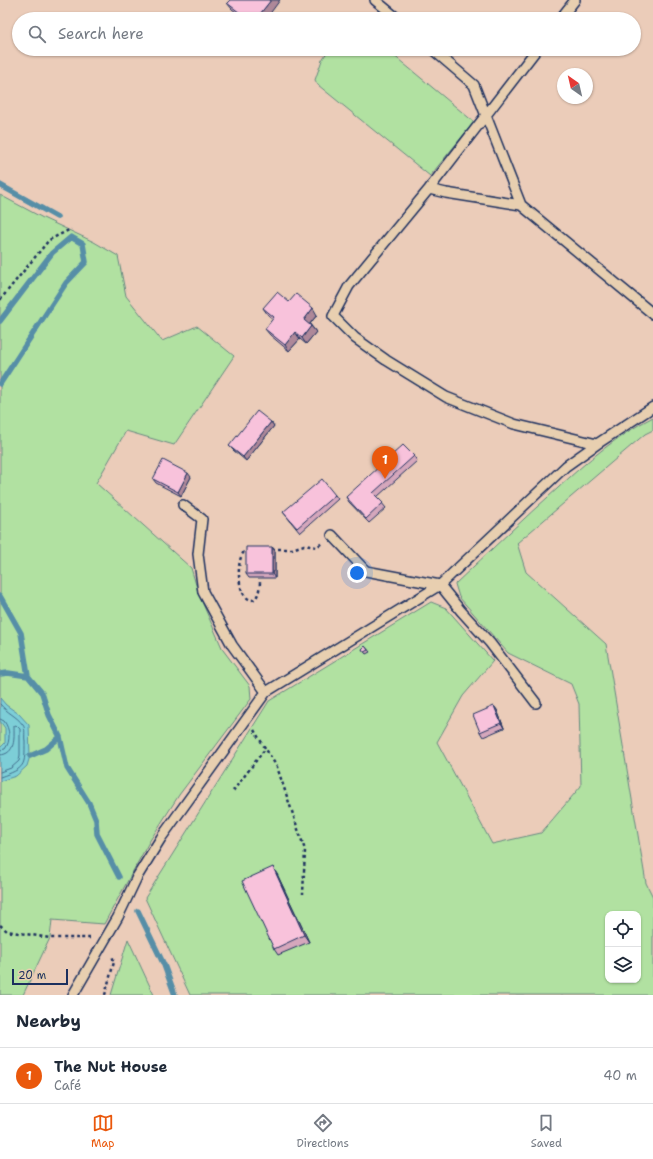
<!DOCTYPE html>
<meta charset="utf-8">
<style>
:root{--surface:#fff;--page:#f6f6f7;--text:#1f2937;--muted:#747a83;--line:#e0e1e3;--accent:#ea580c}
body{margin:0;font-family:"Shantell Sans",sans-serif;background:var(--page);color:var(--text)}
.controls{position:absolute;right:12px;bottom:12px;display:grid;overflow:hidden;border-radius:8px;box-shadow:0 1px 3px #0004}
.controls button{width:36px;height:36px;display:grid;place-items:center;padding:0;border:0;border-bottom:1px solid var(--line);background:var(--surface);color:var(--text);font:20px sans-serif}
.compass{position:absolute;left:557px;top:68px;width:36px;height:36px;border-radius:50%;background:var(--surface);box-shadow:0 1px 3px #0004;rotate:326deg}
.scale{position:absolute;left:12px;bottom:10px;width:56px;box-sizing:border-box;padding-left:4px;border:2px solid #1b2f5e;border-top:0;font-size:11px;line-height:14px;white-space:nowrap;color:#1b2f5e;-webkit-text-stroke:3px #e8cfb0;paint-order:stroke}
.you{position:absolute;left:357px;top:573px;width:14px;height:14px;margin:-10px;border:3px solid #fff;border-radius:50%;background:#1a73e8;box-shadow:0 0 0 6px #1a73e833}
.badge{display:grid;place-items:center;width:26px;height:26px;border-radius:50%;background:var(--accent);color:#fff;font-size:13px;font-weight:700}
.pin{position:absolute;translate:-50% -33px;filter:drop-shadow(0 1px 2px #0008)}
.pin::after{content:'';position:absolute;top:21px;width:14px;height:12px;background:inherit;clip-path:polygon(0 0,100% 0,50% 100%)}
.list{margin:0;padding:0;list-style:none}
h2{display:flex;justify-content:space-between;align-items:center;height:52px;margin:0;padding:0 16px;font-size:17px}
h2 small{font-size:13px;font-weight:400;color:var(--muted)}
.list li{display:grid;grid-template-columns:26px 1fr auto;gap:12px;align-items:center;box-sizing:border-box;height:56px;padding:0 16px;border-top:1px solid var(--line)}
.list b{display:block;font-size:15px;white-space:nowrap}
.list p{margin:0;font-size:13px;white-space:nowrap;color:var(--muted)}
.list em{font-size:13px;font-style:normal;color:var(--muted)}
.icon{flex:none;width:22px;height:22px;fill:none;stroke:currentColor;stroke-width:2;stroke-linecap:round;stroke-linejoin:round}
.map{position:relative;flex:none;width:653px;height:995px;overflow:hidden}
.search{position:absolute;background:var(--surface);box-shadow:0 1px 3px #0004;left:12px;right:12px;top:12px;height:44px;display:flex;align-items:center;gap:10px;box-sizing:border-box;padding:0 14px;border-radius:22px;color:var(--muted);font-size:15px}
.sheet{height:108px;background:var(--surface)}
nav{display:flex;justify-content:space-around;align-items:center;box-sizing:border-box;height:56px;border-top:1px solid var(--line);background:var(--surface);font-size:11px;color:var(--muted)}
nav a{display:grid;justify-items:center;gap:2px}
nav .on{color:var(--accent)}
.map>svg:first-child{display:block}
.green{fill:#b1e1a1;stroke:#668880;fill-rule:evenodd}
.water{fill:#7dced7;stroke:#568ea7}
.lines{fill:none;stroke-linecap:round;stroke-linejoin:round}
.shore{stroke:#426f8e;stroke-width:1}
.stream{stroke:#568ea7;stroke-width:5.5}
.service-casing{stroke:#1b2f5e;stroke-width:12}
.path{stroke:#1b2f5e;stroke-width:2.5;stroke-dasharray:3 3;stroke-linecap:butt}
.service{stroke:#e8cfb0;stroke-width:9}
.wall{fill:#d5a7bc;stroke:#1b2f5e}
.shaded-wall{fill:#ae8899;stroke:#1b2f5e}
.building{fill:#f8c2db;stroke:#1b2f5e}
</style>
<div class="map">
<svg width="653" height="995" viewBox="0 0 653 995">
<rect width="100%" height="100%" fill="#ebccb9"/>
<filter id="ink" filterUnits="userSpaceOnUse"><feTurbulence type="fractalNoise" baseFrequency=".025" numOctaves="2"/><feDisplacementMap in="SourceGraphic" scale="8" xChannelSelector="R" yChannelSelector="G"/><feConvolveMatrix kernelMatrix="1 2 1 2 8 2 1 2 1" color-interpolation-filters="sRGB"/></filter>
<g filter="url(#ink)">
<path class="green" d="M 329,49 L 386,49 L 474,122 L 430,176 L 318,85 L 315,80 L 322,60 Z
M 0,195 L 43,218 L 94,242 L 118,256 L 126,296 L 162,341 L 197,326 L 234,356 L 174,445 L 126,431 L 96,483 L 191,568 L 199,595 L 223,650 L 250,686 L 251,699 L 179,795 L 149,842 L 104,924 L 52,920 L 50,938 L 23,995 L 0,995 Z
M 653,417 L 653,430 L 645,434 L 517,543 L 526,572 L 606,644 L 646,883 L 653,897 L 653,995 L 190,995 L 145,898 L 269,701 L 431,602 L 446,608 L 493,661 L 463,696 L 437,742 L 492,844 L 541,833 L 581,786 L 579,704 L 571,684 L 508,653 L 459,597 L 455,584 C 489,552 523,519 558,488 C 587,461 618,435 653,417 ZM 608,914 L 638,914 L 638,980 L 608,980 Z
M 128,939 L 154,995 L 111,995 Z"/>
<path class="water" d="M 0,698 L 6,705 L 19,714 L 29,725 L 30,756 L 27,766 L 16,776 L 0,781 L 0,748 L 5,743 L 5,728 L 0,721 Z"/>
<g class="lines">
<path class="shore" d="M 0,704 C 7,713 17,716 23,725 C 26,729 24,736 25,741 C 25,766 26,768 0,777
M 0,719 L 4,721 C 10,729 11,741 5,749 L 0,750
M 0,755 C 16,754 14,738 14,726 L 16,725 L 20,729 L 20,755 L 19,761 L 11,768 L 0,772"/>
<path class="stream" d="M 0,185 L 57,217
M 0,321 L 52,253 L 71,237 L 83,244 L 86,262 L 66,283 L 0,384
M 0,596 L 21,633 L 28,676 L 42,693 L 49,715 L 60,737 L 67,768 L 89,803 L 96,820 L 97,834 L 119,877
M 0,674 L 8,673 L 28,676
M 30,756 L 46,749 L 60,737
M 138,911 L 164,965 L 175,995"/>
<defs>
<path id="service" d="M 375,0 L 398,19
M 560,19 L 575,0
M 432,49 L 474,85 L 521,205 L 653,314
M 537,49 L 429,189 L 349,286 L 333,316 L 355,338 L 386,360 L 446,397 L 514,424 L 597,444
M 429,189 L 446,193 L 521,205
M 183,505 L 202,519 L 198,554 L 203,592 L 232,645 L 266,692
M 332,535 L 366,571 L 440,585 L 566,466 L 597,444 L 653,407
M 73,995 L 118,917 L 137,877 L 161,838 L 266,692 L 440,585 L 461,611 L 490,643 L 536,703"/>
</defs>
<use href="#service" class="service-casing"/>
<path class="path" d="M 0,300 L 49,240 L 71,229
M 249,549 C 235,551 237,589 246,597 C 257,607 260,589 260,581
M 272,549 L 292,549 L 304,545 L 317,547 L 322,543
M 254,730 L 277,767 L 305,850 L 303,894
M 233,791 L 265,749
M 0,925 L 7,931 L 50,938 L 90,938
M 105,995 L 114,962 L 112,955"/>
<use href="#service" class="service"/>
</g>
<path class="wall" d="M 227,3 L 266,19 L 245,19 L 232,9 Z
M 289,302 L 317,315 L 310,324 L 316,332 L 306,344 L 300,339 L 289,351 L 270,335 L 265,329 L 273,319 L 268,315 L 263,308 Z
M 271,422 L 274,426 L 246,461 L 233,450 L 229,446 Z
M 414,456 L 417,461 L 377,497 L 386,508 L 369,523 L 349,502 L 346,497 Z
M 191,477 L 181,496 L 156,483 L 153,479 Z
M 335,495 L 338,499 L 300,533 L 283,512 Z
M 272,547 L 275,551 L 275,578 L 249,578 L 246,574 Z
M 365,646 L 370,652 L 366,654 L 362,649 Z
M 494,706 L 497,710 L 504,728 L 483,737 L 480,732 Z
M 277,874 L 309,942 L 278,955 L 274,949 Z"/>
<path class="shaded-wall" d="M 271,0 L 280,0 L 266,19 L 256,19 Z
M 313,308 L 317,315 L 308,326 L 304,320 Z
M 311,326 L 316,332 L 306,344 L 302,338 Z
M 295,332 L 300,339 L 289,351 L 285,345 Z
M 271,422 L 274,426 L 246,461 L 243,457 Z
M 188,473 L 191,477 L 181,496 L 178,492 Z
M 272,547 L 275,551 L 275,578 L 272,574 Z
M 494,706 L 497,710 L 504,728 L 501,723 Z
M 273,867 L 277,874 L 309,942 L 304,935 Z"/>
<path class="building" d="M 230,0 L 271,0 L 256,19 L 248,19 L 227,3 Z
M 277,292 L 289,302 L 296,294 L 313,308 L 304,320 L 311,326 L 302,338 L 295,332 L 285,345 L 265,329 L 274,317 L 263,308 Z
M 257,411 L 271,422 L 243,457 L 229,446 Z
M 403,445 L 414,456 L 373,493 L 383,503 L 366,519 L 346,497 Z
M 163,460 L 188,473 L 178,492 L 153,479 Z
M 322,479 L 335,495 L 297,528 L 283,512 Z
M 246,547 L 272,547 L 272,574 L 246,574 Z
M 365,646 L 368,650 L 364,652 L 362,649 Z
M 494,706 L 501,723 L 480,732 L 473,715 Z
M 273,867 L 304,935 L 274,949 L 242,881 Z"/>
</g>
</svg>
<div class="controls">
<button><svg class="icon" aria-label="locate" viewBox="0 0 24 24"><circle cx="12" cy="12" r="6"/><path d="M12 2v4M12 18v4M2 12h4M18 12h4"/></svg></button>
<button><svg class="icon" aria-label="layers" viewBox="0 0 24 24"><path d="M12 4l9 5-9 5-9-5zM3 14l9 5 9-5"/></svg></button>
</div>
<svg class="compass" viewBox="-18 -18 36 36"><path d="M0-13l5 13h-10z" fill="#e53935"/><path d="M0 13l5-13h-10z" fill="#747a83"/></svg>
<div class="scale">20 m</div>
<div class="you"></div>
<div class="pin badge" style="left:385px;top:479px">1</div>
<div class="search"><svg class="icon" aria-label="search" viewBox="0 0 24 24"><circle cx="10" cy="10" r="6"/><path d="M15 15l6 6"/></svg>Search here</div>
</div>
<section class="sheet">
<h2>Nearby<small></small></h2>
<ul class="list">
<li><span class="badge">1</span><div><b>The Nut House</b><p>Café</p></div><em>40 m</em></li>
</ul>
</section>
<nav>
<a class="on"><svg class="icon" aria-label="map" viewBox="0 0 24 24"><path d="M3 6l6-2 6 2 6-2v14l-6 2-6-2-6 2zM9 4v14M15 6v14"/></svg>Map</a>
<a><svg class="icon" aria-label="directions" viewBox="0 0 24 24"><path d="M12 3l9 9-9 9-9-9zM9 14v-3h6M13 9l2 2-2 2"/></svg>Directions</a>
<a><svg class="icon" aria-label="saved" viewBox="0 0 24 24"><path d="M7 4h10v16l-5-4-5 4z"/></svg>Saved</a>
</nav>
